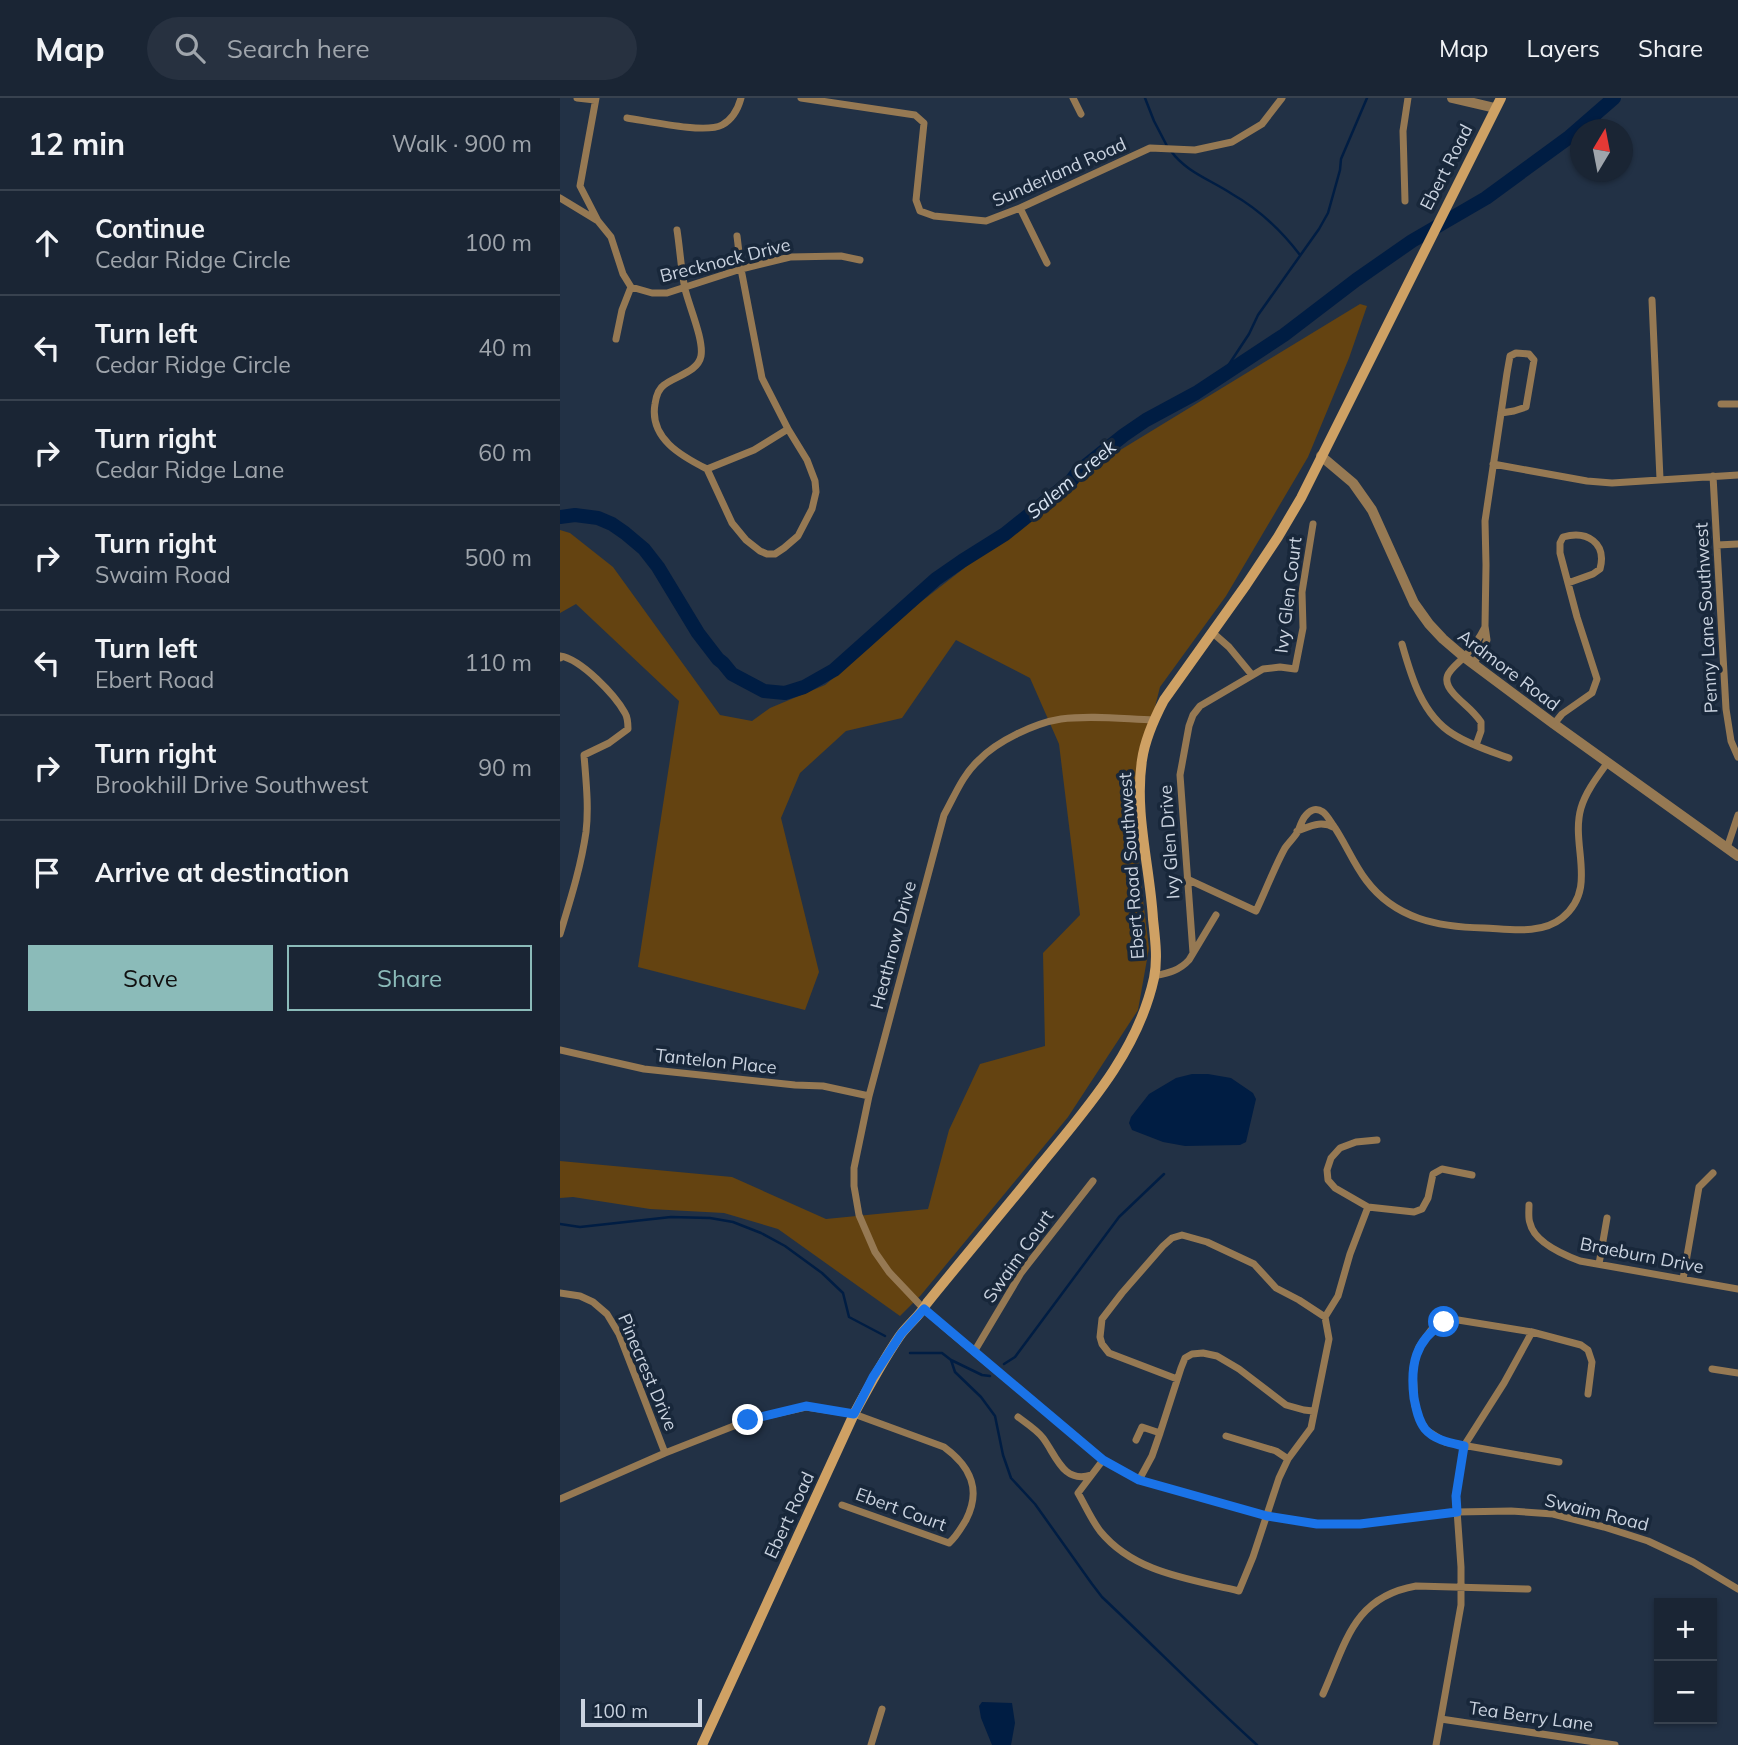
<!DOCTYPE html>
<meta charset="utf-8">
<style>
:root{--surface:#1a2534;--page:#273140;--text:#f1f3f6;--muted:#9fa5ac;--line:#38424f;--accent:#8bbbb9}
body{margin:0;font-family:Mulish,sans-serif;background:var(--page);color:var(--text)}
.controls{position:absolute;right:21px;bottom:21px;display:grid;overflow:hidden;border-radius:0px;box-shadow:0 2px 5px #0004}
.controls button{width:63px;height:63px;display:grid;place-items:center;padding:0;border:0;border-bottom:2px solid var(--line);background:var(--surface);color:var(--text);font:35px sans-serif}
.compass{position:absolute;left:1010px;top:21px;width:63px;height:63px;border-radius:50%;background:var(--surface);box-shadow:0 2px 5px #0004;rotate:10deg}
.scale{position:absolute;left:21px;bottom:18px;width:121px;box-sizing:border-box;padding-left:7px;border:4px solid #cad3e0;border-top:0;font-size:19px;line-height:24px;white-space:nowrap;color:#cad3e0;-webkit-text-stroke:5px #18273a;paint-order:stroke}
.stop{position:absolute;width:21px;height:21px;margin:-16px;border:5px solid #1a73e8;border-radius:50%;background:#fff}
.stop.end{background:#1a73e8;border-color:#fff;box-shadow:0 2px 7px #0008}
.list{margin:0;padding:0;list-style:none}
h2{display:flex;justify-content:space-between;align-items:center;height:91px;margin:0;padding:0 28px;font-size:30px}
h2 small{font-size:23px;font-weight:400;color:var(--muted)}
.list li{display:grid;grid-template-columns:46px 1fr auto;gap:21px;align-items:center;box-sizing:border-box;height:105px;padding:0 28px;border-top:2px solid var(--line)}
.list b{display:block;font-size:26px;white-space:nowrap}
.list p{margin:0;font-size:23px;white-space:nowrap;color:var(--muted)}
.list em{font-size:23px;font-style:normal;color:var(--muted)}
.actions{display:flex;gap:14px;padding:21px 28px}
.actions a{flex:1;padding:16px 0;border:2px solid var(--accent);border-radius:0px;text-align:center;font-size:24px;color:var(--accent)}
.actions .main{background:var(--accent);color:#111}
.icon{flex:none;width:38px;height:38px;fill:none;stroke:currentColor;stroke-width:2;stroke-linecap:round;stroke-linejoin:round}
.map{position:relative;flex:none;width:1178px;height:1647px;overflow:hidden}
header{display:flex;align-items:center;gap:42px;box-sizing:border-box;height:98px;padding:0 35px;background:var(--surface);border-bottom:2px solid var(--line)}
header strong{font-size:33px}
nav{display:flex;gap:38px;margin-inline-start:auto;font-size:24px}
.search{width:490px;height:63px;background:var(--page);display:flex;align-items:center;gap:18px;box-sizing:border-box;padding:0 24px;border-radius:38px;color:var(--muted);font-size:26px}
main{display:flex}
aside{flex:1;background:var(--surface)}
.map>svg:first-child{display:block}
.green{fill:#644311}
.water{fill:#001d43}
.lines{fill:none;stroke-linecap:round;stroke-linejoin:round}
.stream{stroke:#001d43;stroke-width:2.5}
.river{stroke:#001d43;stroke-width:14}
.minor{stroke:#967953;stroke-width:7}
.tertiary{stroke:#967953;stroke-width:10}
.secondary{stroke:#cfa164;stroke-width:10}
.route{stroke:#1a73e8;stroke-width:9}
.labels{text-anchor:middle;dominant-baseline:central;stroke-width:7;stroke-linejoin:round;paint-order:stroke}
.street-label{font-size:18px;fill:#cad3e0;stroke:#18273a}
.water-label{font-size:19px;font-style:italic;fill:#d9e4f2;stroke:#18273a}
</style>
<header>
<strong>Map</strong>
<div class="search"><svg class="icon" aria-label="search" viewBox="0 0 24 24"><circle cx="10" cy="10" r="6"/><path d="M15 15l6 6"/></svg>Search here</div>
<nav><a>Map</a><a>Layers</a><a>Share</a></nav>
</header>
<main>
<aside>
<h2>12 min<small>Walk · 900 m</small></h2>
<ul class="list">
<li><svg class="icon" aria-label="ahead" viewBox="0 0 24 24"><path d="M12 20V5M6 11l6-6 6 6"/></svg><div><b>Continue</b><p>Cedar Ridge Circle</p></div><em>100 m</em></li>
<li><svg class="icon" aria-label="left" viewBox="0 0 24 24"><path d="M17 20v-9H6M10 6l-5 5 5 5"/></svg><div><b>Turn left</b><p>Cedar Ridge Circle</p></div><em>40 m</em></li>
<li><svg class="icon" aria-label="right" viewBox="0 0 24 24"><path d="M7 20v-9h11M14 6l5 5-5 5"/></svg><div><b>Turn right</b><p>Cedar Ridge Lane</p></div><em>60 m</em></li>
<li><svg class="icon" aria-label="right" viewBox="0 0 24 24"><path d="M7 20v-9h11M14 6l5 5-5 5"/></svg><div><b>Turn right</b><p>Swaim Road</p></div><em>500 m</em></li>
<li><svg class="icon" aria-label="left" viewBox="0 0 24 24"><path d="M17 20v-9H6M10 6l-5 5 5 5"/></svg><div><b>Turn left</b><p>Ebert Road</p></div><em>110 m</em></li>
<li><svg class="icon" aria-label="right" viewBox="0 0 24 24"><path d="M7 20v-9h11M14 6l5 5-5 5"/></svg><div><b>Turn right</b><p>Brookhill Drive Southwest</p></div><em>90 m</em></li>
<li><svg class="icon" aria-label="arrive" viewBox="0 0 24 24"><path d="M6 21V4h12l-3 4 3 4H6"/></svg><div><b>Arrive at destination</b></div></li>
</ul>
<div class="actions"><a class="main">Save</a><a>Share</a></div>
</aside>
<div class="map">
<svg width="1178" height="1647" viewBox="0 0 1178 1647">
<rect width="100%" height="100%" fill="#223145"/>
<path class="green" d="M 800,206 L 807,208 L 789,260 L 748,359 L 666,498 L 600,589 L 571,705 L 589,850 L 578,912 L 508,1019 L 361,1197 L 340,1218 L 218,1131 L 164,1115 L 90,1111 L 13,1099 L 0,1100 L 0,1063 L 172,1079 L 266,1121 L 368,1111 L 389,1032 L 420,966 L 485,948 L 483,855 L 520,817 L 499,646 L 470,580 L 396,542 L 342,620 L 286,633 L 240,675 L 221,720 L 259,874 L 245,912 L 78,869 L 119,603 L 16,506 L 0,515 L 0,432 L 10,435 L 53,469 L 160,617 L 192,623 L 210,610 L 265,587 L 309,550 L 344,517 L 539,365 Z"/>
<path class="water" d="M 632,976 L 648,976 L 671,980 L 693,995 L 696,1001 L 686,1044 L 680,1047 L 625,1048 L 603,1044 L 572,1032 L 569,1025 L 571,1019 L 589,996 L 616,980 Z
M 422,1604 L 452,1605 L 455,1625 L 451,1647 L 432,1647 L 421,1620 L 419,1608 Z"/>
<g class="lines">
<path class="stream" d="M 585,0 L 594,23 L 607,48
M 611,53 C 626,74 651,82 672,96 C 700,112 721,132 740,157
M 662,277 L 689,236 L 698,217 L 759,131 L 768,115 L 780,72 L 781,61 L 807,0
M 0,1126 L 20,1129 L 111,1119 L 150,1120 L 173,1124 L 201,1135 L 225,1148 L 262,1175 L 283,1195 L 289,1219 L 325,1238
M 350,1255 L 382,1255 L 391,1262 L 422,1277 L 430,1278
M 391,1262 L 395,1274 L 421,1299 L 435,1318 L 443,1357 L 451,1380 L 475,1406 L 532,1486 L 542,1499 C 594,1548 644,1599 697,1647
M 444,1266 L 455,1259 L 559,1119 L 604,1076"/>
<path class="river" d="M 0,419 L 15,417 L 38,420 L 52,426 L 65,435 L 84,451 L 98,469 L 138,535 L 158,561 L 163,565 L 172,576 L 204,593 L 225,595 L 244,589 L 274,572 L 376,481 L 402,463 L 445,436 L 511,383 L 517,375 L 522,374 L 524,369 L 564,337 L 586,322 L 636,295 L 724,237 L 796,182 L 852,143 L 926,100 L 1008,40 L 1054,0"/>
<path class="minor" d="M 17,0 L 35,2
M 36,0 L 20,88 L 38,123 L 51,139 L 63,176 L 71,189 L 92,195 L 107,195 L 181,171 L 230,159 L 281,158 L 300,162
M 241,0 L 355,17 L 364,25 L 356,102 L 360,113 L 374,118 L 426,123 L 460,110 L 590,50 L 635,52 L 672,44 L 702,26 L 722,0
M 513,0 L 521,16
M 67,20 C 88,23 145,36 162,27 C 173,21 178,11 181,0
M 0,100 L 38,123
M 845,103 L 843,33 L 848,0
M 460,110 L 487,165
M 117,132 C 120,151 121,172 125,191 C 129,208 144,242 141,258 C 138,274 115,278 104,287 C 98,291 96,299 95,306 C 89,340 121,358 147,371 L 194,352 L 228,331
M 1092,202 L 1100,381
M 56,241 L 62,212 L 71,189
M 1161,306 L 1178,306
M 933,366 L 1027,383 L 1052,385 L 1178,377
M 147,371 L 172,425 L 186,442 L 200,453 L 207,456 L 215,456 L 224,450 L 238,438 L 252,411 L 256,394 L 255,383 L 247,362 L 228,331 L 202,280 L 181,171 L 177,138
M 1153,378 L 1166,611 L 1171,643 L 1178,659
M 1157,447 L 1178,446
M 653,535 L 669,549 L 692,577
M 842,546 C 851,578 862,617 893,636 C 910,647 930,653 949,660
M 0,560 L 0,558 C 21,561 55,597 65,615 C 68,620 68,625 68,631 L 49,645 L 24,657 C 26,683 29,709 26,734 C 21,769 10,803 0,836
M 913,566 L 922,553 L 927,542 L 925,528 L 926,467 L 925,423 L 947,275 L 950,258 L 956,255 L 969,256 L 974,262 L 966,309 L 954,313 L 941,315
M 594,622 C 564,621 531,617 501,621 C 475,625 437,643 419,662 C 403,676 394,699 384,717 L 309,998 L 294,1070 L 294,1088 L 299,1117 L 315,1154 L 329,1174 L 364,1211 L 389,1233 L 543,1362 L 579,1382 L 707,1418 L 757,1426 L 800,1426 L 897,1414 L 951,1413 L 993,1416 L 1044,1429 L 1088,1443 L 1133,1464 L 1178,1491
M 994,626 L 1002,616 L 1032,595 L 1037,581 L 1017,519 L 1000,455 L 1000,445 L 1003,439 C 1027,432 1047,445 1040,471 L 1033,476 L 1008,485
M 916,647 L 921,633 L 921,624 C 912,611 904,607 894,596 C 876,577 896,569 907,556 C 914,548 920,539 925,529
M 737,733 C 751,728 761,722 775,730
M 1167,750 L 1178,717
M 627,781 L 696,813 C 706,792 714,770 725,750 C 729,744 735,739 738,733 C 741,726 744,715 753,712 C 756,711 760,712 763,714 C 767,717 770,723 773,727 C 785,744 793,765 806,782 C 835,821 878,829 924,830 C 949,831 981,837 1002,820 C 1039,790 1010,748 1021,710 C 1026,693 1038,678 1048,664
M 633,855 L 620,677 L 629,628 L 633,617 L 640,608 L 703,571 L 720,569 L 735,571 L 743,530 L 742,494 L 753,426
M 594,878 C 608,875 619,873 629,862 L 656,817
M 0,952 L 84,971 L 235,987 L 263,988 L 309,998
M 817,1042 L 796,1044 L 780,1050 L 771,1060 L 767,1072 L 768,1082 L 775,1090 L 808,1109 L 854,1114 L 862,1111 L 868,1100 L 873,1076 L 882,1071 L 912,1077
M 969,1107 C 969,1113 968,1120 970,1125 C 974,1144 1004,1157 1020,1163 L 1178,1191
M 1039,1166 L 1047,1120
M 1123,1181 L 1139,1089 L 1153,1075
M 0,1195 L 20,1198 L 33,1204 L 47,1216 L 59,1236 L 105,1355
M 765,1219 L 778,1198 L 790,1156 L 808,1109
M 414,1254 L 461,1175 L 533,1083
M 1152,1271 L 1178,1275
M 458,1319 C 466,1325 477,1332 483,1340 C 496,1357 503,1386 531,1377
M 666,1338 L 716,1353 L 728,1361
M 576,1342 L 582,1329 L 600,1335
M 543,1362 L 518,1395 C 525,1407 531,1421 540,1433 C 574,1475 630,1481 679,1493 L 693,1459 L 719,1380 L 728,1361 L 751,1330 L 769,1241 L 765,1219 L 739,1202 L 716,1190 L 694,1166 L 647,1144 L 622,1137 L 612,1140 L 603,1148 L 562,1195 L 542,1221 L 540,1239 L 542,1246 L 549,1255 L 617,1281
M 999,1364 L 885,1344 L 866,1332 L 859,1320 L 855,1308 L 853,1271 L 859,1249 L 871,1232 L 884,1224 L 898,1222 L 972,1234 L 1021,1247 L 1028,1252 L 1032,1264 L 1028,1296
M 579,1382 L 592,1358 L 600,1335 L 621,1270 L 625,1260 L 632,1256 L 643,1255 L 657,1258 L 679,1271 L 726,1307 L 744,1312 L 753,1313
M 0,1401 L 105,1355 L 189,1322 L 246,1309 L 294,1316 L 384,1349 C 410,1368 422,1391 406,1422 C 401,1430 397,1438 389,1445 L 282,1407
M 763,1596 C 786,1545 793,1499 856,1488 L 968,1491
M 881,1621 L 1055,1647
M 311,1647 L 322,1611
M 876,1647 L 901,1507 L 901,1469 L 896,1398 L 904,1348 L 944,1285 L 972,1234"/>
<path class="tertiary" d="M 892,0 L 935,10
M 761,358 L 793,385 L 812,412 L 854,505 L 869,526 L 883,541 L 904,559 L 994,626 L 1178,758"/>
<path class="secondary" d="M 142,1647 L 294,1316 C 308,1290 322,1264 339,1239 C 347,1227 360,1218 367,1205 C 405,1158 444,1112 482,1065 C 528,1009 578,953 594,880 C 598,861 595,840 593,821 C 590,769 574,715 582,662 C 585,641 594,621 604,602 L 686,487 L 718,439 L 741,400 L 941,0"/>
</g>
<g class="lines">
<path class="route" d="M 188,1322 L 246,1308 L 294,1316 L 313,1279 L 341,1236 L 364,1211 L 543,1362 L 579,1382 L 707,1418 L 757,1426 L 800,1426 L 897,1414 L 896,1398 L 904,1348 C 891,1345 874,1342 865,1331 C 858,1322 856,1310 854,1300 C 850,1267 855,1243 884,1224"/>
</g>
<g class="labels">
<g class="street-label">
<text transform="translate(886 69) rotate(-63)">Ebert Road</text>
<text transform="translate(499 74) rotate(-24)">Sunderland Road</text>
<text transform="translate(165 162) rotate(-14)">Brecknock Drive</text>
<text transform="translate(728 497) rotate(-83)">Ivy Glen Court</text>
<text transform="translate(1146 520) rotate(-93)">Penny Lane Southwest</text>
<text transform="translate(949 572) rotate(37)">Ardmore Road</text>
<text transform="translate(609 744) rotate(-94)">Ivy Glen Drive</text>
<text transform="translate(571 768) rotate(-94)">Ebert Road Southwest</text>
<text transform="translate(333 847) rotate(-75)">Heathrow Drive</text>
<text transform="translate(156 963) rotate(6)">Tantelon Place</text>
<text transform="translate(1082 1157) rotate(11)">Braeburn Drive</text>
<text transform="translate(458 1158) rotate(-55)">Swaim Court</text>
<text transform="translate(88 1274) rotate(67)">Pinecrest Drive</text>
<text transform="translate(341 1411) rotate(20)">Ebert Court</text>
<text transform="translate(1037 1414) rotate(14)">Swaim Road</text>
<text transform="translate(229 1417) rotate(-65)">Ebert Road</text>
<text transform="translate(971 1618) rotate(8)">Tea Berry Lane</text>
</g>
<g class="water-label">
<text transform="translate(511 381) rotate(-40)">Salem Creek</text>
</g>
</g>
</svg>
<div class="controls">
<button>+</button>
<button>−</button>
</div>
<svg class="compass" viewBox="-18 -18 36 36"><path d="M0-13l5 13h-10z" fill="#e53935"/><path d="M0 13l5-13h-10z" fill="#9fa5ac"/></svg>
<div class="scale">100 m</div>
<div class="stop" style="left:884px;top:1224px"></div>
<div class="stop end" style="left:188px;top:1322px"></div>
</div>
</main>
